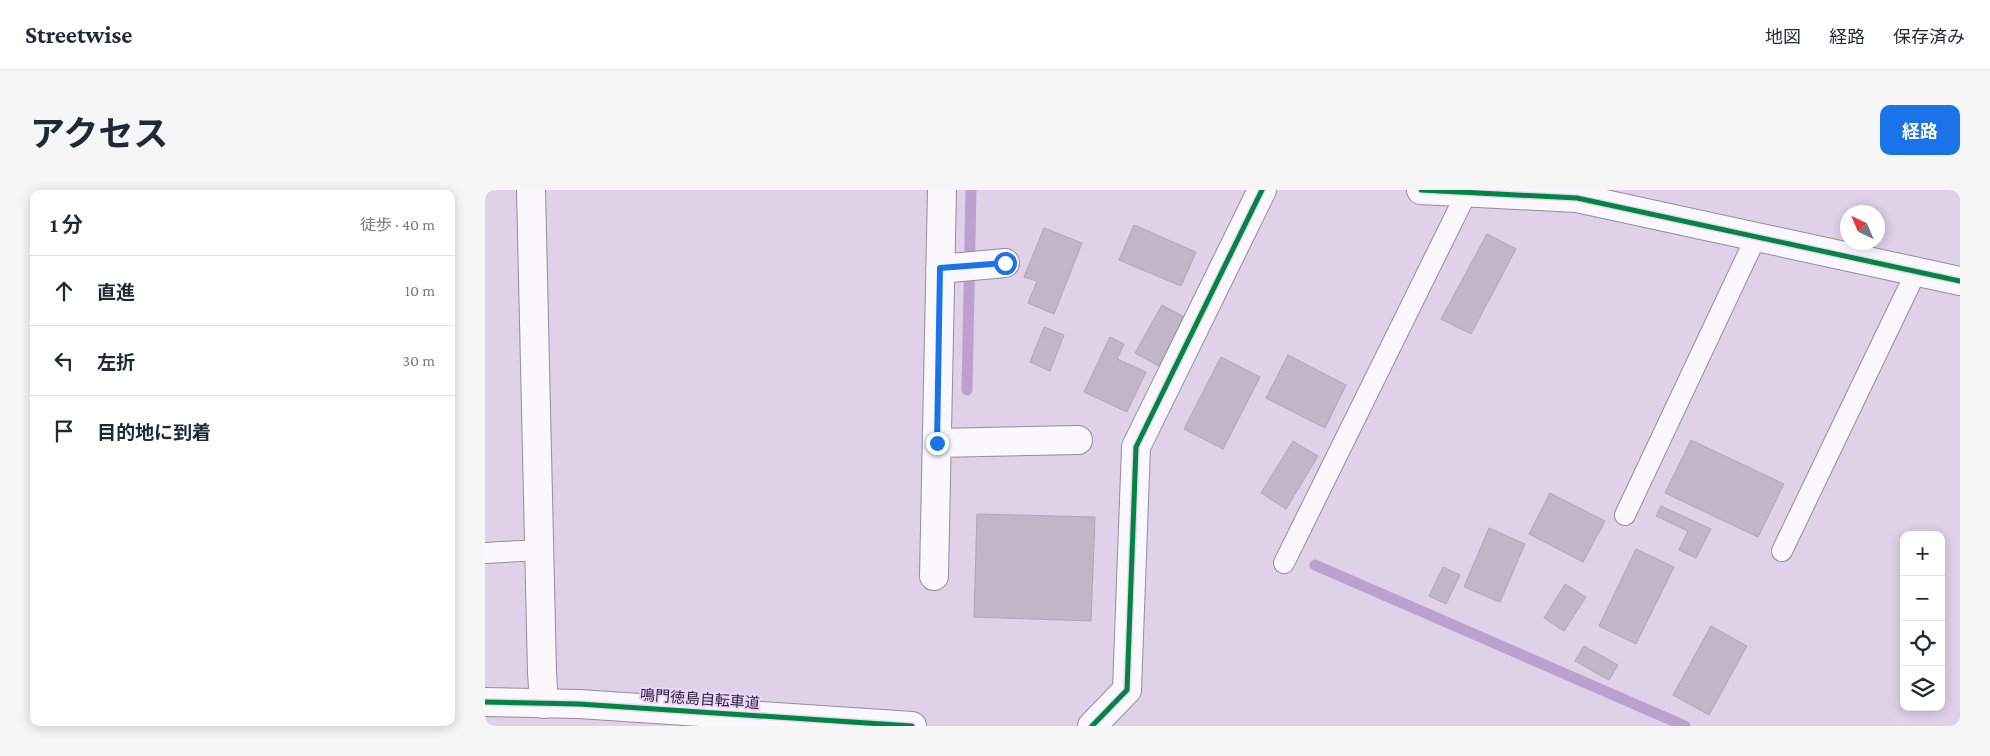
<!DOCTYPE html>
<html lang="ja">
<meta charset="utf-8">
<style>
:root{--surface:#fff;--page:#f6f6f7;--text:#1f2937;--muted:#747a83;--line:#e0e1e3;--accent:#1a73e8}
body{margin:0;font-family:"Crimson Pro","Noto Sans JP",serif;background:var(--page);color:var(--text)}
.controls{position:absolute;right:15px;bottom:15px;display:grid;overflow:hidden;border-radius:10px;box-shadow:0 2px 12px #0003}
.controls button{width:45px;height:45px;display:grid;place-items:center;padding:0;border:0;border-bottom:1px solid var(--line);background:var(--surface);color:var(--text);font:25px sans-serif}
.compass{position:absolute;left:1355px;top:15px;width:45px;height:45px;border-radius:50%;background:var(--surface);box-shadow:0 2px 12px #0003;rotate:316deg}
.stop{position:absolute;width:15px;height:15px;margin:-11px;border:4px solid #1a73e8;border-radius:50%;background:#fff}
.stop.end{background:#1a73e8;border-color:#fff;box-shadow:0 1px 5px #0008}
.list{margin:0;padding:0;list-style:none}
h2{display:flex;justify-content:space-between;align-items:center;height:65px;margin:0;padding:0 20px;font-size:21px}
h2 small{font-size:16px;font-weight:400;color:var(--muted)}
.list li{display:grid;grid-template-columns:32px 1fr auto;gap:15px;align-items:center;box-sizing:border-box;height:70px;padding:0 20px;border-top:1px solid var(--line)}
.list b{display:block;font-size:19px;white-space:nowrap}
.list em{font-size:16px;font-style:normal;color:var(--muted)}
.icon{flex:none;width:28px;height:28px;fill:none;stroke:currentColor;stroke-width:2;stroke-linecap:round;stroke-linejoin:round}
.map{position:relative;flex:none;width:1475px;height:536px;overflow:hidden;border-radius:10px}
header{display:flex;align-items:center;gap:30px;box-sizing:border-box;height:70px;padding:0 25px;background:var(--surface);border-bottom:1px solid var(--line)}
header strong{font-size:24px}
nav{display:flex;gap:28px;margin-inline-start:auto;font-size:18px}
.intro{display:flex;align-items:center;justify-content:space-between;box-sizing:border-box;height:120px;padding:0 30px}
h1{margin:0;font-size:35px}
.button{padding:12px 22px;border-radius:10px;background:var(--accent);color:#fff;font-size:18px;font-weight:700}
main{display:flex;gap:30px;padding:0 30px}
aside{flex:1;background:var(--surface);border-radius:10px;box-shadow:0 2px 12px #0003}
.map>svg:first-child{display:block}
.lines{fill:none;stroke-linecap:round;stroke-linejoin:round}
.stream{stroke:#bca1d0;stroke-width:11}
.building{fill:#c0b6c8;stroke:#afa5b7}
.service-casing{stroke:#968c9e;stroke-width:22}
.minor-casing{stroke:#968c9e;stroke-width:30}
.tertiary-casing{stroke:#968c9e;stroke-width:30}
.secondary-casing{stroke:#968c9e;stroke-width:30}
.service{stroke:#faf8fc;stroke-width:20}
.minor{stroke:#faf8fc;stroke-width:28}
.tertiary{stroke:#faf8fc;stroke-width:28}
.secondary{stroke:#faf8fc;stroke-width:28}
.cycleway-casing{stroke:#edd5ff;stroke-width:8}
.cycleway{stroke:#00873e;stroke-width:5}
.route{stroke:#1a73e8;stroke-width:6}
.labels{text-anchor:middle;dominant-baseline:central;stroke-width:4;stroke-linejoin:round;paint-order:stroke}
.street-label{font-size:15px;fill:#281f2f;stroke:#edd5ff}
</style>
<header>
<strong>Streetwise</strong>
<nav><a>地図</a><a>経路</a><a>保存済み</a></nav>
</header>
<div class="intro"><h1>アクセス</h1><a class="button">経路</a></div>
<main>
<aside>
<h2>1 分<small>徒歩 · 40 m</small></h2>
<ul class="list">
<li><svg class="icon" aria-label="ahead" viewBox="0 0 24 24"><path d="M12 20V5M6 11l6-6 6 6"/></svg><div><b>直進</b></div><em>10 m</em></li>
<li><svg class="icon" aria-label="left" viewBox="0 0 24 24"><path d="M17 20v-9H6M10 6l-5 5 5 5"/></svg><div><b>左折</b></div><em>30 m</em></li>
<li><svg class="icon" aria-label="arrive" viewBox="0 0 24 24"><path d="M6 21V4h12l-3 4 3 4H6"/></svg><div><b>目的地に到着</b></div></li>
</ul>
</aside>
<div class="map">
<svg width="1475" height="536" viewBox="0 0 1475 536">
<rect width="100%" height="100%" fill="#ded1e8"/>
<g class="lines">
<path class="stream" d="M 482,200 L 486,0
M 830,375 L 1200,536"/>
</g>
<path class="building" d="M 649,35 L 711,62 L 696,96 L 634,70 Z
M 559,38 L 597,53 L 569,124 L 543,113 L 552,91 L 539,87 Z
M 1002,44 L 1031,59 L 986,144 L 956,129 Z
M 677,115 L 701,128 L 674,176 L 650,163 Z
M 559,137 L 579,145 L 565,181 L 545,172 Z
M 625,147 L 639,154 L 632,169 L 661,182 L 642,222 L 599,202 Z
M 803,165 L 861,195 L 840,238 L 781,208 Z
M 736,167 L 775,187 L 738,259 L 699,239 Z
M 1206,250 L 1299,294 L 1273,347 L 1180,303 Z
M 808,251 L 833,266 L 801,319 L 776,303 Z
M 1065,303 L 1120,331 L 1098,372 L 1044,344 Z
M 1176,316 L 1226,339 L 1211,368 L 1194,360 L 1203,341 L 1171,326 Z
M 492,324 L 610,327 L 606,431 L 489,427 Z
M 1004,338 L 1040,354 L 1015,412 L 979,397 Z
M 1151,359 L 1189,377 L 1151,454 L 1114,436 Z
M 958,377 L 975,385 L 961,414 L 944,406 Z
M 1080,394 L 1101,407 L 1079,441 L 1059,428 Z
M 1226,436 L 1262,456 L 1224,525 L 1188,505 Z
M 1099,456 L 1133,475 L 1124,490 L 1090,471 Z"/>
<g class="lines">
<defs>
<path id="service" d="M 1140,325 L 1271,47
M 1297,361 L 1431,82
M 0,363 L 54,360
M 799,373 L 982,2"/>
<path id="minor" d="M 936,0 L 1092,8 L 1475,91
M 455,79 L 520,73
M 452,253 L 593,250
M 449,386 L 457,0
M 607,536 L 642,500 L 651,257 L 777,0"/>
<path id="tertiary" d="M 46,0 L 57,482 L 59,514"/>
<path id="secondary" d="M 0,512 L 94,514 L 427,536"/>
</defs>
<use href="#service" class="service-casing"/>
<use href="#minor" class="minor-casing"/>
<use href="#tertiary" class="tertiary-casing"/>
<use href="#secondary" class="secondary-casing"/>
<use href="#service" class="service"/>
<use href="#minor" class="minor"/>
<use href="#tertiary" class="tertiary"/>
<use href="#secondary" class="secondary"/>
<defs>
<path id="cycleway" d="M 936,0 L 1092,8 L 1475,91
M 0,512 L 94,514 L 427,536
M 607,536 L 642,500 L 651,257 L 777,0"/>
</defs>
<use href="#cycleway" class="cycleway-casing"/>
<use href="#cycleway" class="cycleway"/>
</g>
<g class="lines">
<path class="route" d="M 452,253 L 455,78 L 520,73"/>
</g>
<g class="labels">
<g class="street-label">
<text transform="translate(215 509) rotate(4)">鳴門徳島自転車道</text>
</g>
</g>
</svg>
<div class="controls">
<button>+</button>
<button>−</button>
<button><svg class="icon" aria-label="locate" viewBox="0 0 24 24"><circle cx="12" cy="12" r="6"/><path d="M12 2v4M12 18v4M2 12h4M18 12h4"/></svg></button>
<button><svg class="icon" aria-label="layers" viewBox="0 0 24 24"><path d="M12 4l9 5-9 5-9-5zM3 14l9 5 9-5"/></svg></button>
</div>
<svg class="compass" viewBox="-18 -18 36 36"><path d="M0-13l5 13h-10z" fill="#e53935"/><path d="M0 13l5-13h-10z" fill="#747a83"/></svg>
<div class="stop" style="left:520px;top:73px"></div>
<div class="stop end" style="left:452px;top:253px"></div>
</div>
</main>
